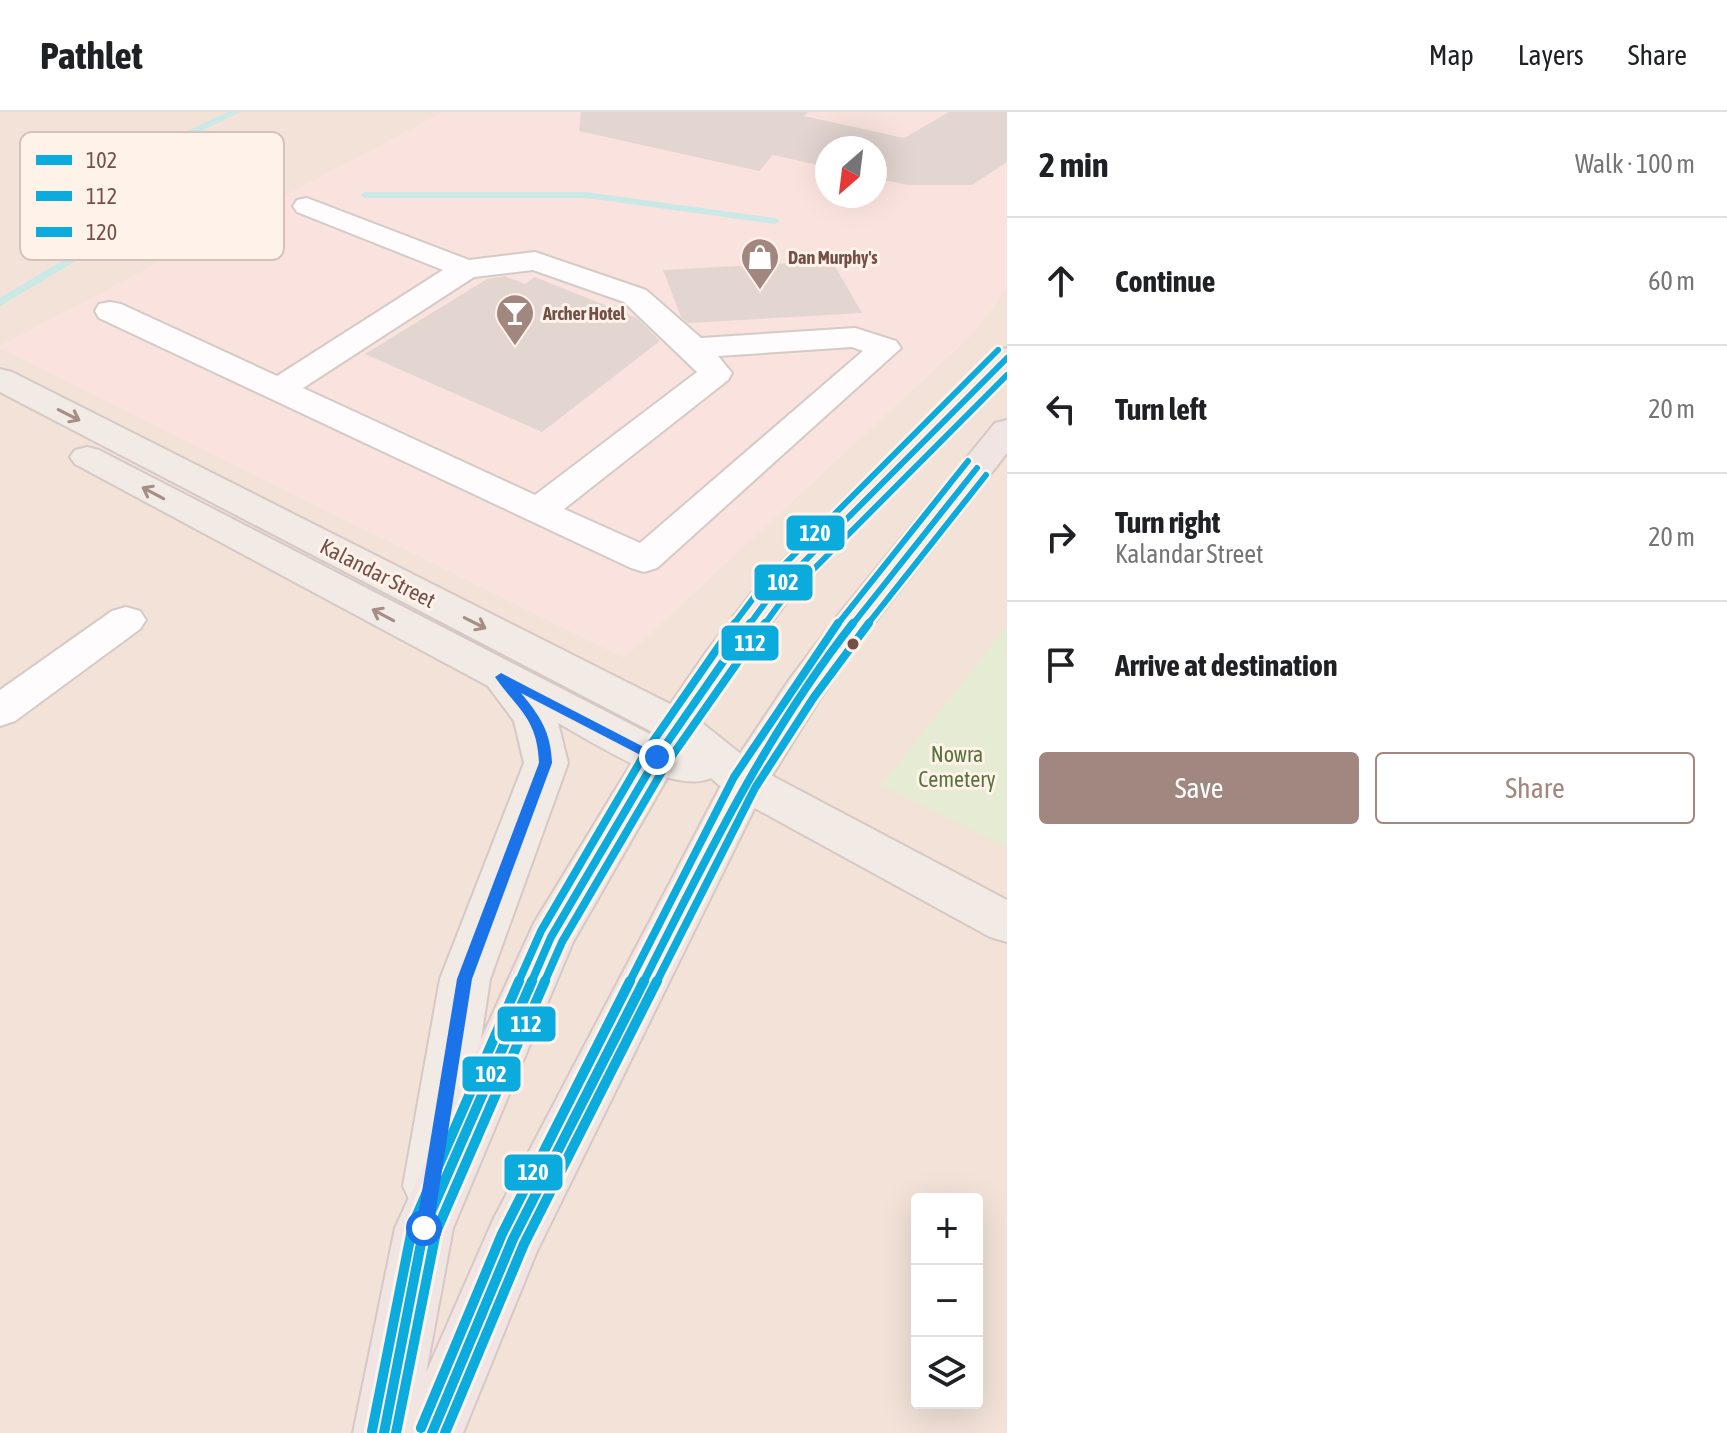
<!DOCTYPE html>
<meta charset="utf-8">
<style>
:root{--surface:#fff;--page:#f6f6f6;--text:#202124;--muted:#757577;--line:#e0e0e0;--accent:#a28780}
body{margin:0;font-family:"Asap Condensed",sans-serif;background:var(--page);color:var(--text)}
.controls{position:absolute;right:24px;bottom:24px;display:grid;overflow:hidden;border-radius:8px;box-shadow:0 8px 32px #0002}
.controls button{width:72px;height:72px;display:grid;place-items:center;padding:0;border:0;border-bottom:2px solid var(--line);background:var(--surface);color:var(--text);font:40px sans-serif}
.compass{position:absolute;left:815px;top:24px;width:72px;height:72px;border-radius:50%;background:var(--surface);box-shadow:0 8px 32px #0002;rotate:208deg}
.stop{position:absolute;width:24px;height:24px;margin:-18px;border:6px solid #1a73e8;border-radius:50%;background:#fff}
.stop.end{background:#1a73e8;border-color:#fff;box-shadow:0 2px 8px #0008}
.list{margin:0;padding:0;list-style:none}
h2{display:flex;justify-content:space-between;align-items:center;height:104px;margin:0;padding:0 32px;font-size:34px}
h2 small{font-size:26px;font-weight:400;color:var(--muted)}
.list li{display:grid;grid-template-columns:52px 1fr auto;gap:24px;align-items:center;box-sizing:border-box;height:128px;padding:0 32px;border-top:2px solid var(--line)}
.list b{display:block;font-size:30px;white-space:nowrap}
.list p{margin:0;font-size:26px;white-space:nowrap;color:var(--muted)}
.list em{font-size:26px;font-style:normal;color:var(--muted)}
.actions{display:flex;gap:16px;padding:24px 32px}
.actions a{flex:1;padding:18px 0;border:2px solid var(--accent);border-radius:8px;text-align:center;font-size:28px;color:var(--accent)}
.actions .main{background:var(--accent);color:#fff}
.icon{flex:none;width:44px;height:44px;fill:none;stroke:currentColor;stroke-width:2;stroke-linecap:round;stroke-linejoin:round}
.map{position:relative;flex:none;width:1007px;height:1321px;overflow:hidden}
header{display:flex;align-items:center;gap:48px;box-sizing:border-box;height:112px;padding:0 40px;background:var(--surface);border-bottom:2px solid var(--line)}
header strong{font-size:38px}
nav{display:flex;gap:44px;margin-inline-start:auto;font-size:28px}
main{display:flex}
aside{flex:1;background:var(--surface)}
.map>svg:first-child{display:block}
.residential{fill:#f2e2d8;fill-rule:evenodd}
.commercial{fill:#fae3de;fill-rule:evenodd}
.green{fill:#e6ecd3}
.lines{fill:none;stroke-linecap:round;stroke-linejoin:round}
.stream{fill:#cae8e5;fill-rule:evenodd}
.building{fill:#e3d5d0}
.minor-casing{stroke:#d4cac6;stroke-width:4}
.major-casing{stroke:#d5c8c5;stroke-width:4}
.highway-casing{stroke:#d5c8c5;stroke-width:4}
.minor{fill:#fefcfc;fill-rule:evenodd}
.major{fill:#f2ebe5;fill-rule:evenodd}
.highway{fill:#f1e5e3;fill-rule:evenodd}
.bus-1-far2-casing{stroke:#fff2e9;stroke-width:11}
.bus-1-far1-casing{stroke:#fff2e9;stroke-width:14}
.bus-1-casing{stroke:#fff2e9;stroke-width:16}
.bus-2-far2-casing{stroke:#fff2e9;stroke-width:11}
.bus-2-far1-casing{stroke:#fff2e9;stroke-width:14}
.bus-2-casing{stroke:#fff2e9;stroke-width:16}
.bus-3-far2-casing{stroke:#fff2e9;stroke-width:11}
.bus-3-far1-casing{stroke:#fff2e9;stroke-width:14}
.bus-3-casing{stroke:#fff2e9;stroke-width:16}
.bus-1-far2{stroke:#0cabde;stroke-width:6}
.bus-1-far1{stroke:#0cabde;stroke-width:8}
.bus-1{stroke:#0cabde;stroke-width:10}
.bus-2-far2{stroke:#0cabde;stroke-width:6}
.bus-2-far1{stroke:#0cabde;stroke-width:8}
.bus-2{stroke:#0cabde;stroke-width:10}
.bus-3-far2{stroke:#0cabde;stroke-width:6}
.bus-3-far1{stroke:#0cabde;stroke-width:8}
.bus-3{stroke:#0cabde;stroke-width:10}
.oneway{stroke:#a68e87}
.route{fill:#1a73e8}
.bus-dot{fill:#745048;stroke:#fff2e9;stroke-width:3}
.labels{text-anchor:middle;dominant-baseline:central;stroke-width:6;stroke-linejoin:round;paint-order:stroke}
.far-poi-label{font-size:18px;font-weight:bold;fill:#745048;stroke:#fff2e9;text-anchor:start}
.street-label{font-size:22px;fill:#745048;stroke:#fff2e9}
.park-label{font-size:22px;fill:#58743e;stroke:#fff2e9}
.key{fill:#fff2e9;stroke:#d5c1b9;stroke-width:2}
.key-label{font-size:22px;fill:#745048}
.line-badge{stroke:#fff2e9;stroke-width:3}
.badge-label{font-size:22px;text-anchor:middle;font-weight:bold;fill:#fff}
</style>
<header>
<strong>Pathlet</strong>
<nav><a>Map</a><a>Layers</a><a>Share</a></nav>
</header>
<main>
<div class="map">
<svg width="1007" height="1321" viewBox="0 0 1007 1321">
<rect width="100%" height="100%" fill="#f6eee8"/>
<path class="residential" d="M 0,0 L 1007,0 L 1007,1321 L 0,1321 ZM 827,36 L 875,36 L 875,84 L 827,84 ZM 917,1087 L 977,1087 L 977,1291 L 917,1291 Z"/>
<path class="commercial" d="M 443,0 L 1007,0 L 1007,177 L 973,222 L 624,546 L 0,237 L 0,234 ZM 827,36 L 875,36 L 875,84 L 827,84 Z"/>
<path class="green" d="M 1007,514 L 1007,735 L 881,673 Z"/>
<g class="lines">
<path class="stream" d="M 228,0 L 240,0 L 183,28 L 126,92 L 131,108 L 223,66 L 265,64 L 270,67 L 268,69 L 228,71 L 131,116 L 0,194 L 0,186 L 122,113 L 116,92 L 177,24 Z
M 586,80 L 775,106 L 780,109 L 775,112 L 586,86 L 365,86 L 360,83 L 365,80 Z"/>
</g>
<path class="building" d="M 581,0 L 808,0 L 804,4 L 904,26 L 949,0 L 1007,0 L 1007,50 L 972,73 L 908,73 L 875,66 L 875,36 L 827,36 L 827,55 L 773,43 L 759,59 L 579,19 Z
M 832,149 L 862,201 L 688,211 L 681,205 L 663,158 Z
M 505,164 L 525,172 L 535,165 L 637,206 L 660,229 L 542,320 L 365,242 L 487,167 Z"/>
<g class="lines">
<defs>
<path id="minor" d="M 307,86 L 469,148 L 535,140 L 646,178 L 701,226 L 855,216 L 896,229 L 901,236 L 657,456 L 644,460 L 631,456 L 99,206 L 95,199 L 99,192 L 110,190 L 121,192 L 277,264 L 443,158 L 297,100 L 293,94 L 297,88 ZM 533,158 L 624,190 L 697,260 L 535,383 L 303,276 L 474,165 ZM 852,235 L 863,239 L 640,431 L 564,397 L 728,268 L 732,261 L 718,244 Z
M 126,495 L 140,499 L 146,508 L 140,517 L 15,609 L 0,614 L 0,578 L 112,499 Z"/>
<path id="major" d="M 0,257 L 12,260 L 692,603 L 761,658 L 1007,788 L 1007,830 L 990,825 L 729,682 L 711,666 C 674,684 593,630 558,611 L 568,651 L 490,867 L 459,1074 L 451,1092 L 431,1100 L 411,1092 L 403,1074 L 440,867 L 524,651 L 514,609 L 488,574 L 75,352 L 70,345 L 75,338 L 87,335 L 99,338 L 673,634 L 662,625 L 0,280 Z"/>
<path id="highway" d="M 1007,236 L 1007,264 L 785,492 L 735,559 L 673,656 L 573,830 L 453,1116 L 426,1261 L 493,1108 L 729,658 L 789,568 L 836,506 L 995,311 L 1007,308 L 1007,341 L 864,524 L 819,588 L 765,675 L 537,1139 L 463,1321 L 353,1321 L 395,1116 L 534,811 L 642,634 L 707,539 L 757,474 L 996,239 Z"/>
</defs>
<use href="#minor" class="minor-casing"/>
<use href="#major" class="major-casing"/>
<use href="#highway" class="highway-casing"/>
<use href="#minor" class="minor"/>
<use href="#major" class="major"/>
<use href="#highway" class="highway"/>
<defs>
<path id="bus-1-far2" d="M 749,513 L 771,483 L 1007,246
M 852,513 L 977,356"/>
<path id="bus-1-far1" d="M 531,871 L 551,825 L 657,645 L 750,511
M 643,871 C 706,746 766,622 853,511"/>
<path id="bus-1" d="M 384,1321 L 424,1116 L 532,869
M 432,1321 L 513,1127 L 644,869"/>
<path id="bus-2-far2" d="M 764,513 L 780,491 L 1007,263
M 867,513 L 986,363"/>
<path id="bus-2-far1" d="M 544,871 L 562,830 L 667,651 L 765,511
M 656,871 L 755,676 L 814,585 L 869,511"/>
<path id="bus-2" d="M 396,1321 L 436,1120 L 545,869
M 445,1321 L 524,1132 L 657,869"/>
<path id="bus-3-far2" d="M 733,513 L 761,476 L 998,238
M 837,513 L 968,349"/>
<path id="bus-3-far1" d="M 518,871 L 541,819 L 647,638 L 735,511
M 629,871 L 734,665 L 838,511"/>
<path id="bus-3" d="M 421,1316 L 502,1122 L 630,869
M 372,1319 L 413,1112 L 519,869"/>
</defs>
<use href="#bus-1-far2" class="bus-1-far2-casing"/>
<use href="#bus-1-far1" class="bus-1-far1-casing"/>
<use href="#bus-1" class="bus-1-casing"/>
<use href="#bus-2-far2" class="bus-2-far2-casing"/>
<use href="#bus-2-far1" class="bus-2-far1-casing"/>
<use href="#bus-2" class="bus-2-casing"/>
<use href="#bus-3-far2" class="bus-3-far2-casing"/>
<use href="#bus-3-far1" class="bus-3-far1-casing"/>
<use href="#bus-3" class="bus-3-casing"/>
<use href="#bus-1-far2" class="bus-1-far2"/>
<use href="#bus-1-far1" class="bus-1-far1"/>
<use href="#bus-1" class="bus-1"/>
<use href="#bus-2-far2" class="bus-2-far2"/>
<use href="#bus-2-far1" class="bus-2-far1"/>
<use href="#bus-2" class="bus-2"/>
<use href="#bus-3-far2" class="bus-3-far2"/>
<use href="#bus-3-far1" class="bus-3-far1"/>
<use href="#bus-3" class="bus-3"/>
</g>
<defs><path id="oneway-shaft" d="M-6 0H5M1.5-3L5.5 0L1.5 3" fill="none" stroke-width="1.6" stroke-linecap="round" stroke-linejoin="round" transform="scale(2)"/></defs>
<g class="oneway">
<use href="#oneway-shaft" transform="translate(69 303) rotate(27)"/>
<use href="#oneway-shaft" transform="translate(153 381) rotate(-152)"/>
<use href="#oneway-shaft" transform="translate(383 503) rotate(-152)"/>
<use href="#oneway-shaft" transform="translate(475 511) rotate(27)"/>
</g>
<path class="route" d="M 501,561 L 663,645 L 657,650 L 652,649 L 521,581 C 540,604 551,620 552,651 L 472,867 L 433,1116 L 424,1124 L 416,1116 L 457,867 L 539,651 C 537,606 519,599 495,565 Z"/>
<defs>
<symbol id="shop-pin" viewBox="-11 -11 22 30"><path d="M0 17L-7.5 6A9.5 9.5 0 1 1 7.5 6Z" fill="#a28780" stroke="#fff2e9"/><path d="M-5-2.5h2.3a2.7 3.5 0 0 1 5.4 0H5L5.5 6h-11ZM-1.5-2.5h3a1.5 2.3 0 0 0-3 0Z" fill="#fff"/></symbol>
<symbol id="bar-pin" viewBox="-11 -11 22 30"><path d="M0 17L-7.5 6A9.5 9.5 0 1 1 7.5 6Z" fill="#a28780" stroke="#fff2e9"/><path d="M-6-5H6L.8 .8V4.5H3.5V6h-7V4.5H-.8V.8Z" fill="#fff"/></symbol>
</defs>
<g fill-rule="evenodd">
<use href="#shop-pin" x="738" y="123" width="44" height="60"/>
<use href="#bar-pin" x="493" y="179" width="44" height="60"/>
</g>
<circle class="bus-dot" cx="853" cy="532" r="7"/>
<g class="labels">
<g class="far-poi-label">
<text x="788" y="145">Dan Murphy's</text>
<text x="543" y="201">Archer Hotel</text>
</g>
<g class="street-label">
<text transform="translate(378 461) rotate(27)">Kalandar Street</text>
</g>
<g class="park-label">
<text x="957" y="642">Nowra<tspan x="957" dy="25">Cemetery</tspan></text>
</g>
</g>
<rect x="20" y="20" width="264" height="128" rx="12" class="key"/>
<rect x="36" y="43" width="36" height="10" fill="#0cabde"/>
<rect x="36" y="79" width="36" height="10" fill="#0cabde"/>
<rect x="36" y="115" width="36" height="10" fill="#0cabde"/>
<g class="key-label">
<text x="86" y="56">102</text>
<text x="86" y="92">112</text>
<text x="86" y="128">120</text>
</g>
<g class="line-badge">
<rect x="785" y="402" width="61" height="38" rx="8" fill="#0cabde"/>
<rect x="753" y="451" width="61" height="39" rx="8" fill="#0cabde"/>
<rect x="720" y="512" width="60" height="38" rx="8" fill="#0cabde"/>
<rect x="496" y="893" width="61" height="38" rx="8" fill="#0cabde"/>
<rect x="461" y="943" width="61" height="38" rx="8" fill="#0cabde"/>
<rect x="503" y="1041" width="61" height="39" rx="8" fill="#0cabde"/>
</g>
<g class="badge-label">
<text x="815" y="429">120</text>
<text x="783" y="478">102</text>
<text x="750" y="539">112</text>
<text x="526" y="920">112</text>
<text x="491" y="970">102</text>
<text x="533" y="1068">120</text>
</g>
</svg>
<div class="controls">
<button>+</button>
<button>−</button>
<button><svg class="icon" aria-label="layers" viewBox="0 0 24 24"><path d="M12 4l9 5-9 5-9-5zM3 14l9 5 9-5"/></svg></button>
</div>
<svg class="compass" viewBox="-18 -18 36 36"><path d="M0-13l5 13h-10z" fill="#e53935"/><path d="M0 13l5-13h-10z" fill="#757577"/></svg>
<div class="stop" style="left:424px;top:1116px"></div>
<div class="stop end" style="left:657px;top:645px"></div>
</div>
<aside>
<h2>2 min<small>Walk · 100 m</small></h2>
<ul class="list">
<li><svg class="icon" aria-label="ahead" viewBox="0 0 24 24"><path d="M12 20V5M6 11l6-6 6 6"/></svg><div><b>Continue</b></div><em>60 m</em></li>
<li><svg class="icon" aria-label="left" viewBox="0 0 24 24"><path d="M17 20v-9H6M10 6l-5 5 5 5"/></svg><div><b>Turn left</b></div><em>20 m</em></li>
<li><svg class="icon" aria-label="right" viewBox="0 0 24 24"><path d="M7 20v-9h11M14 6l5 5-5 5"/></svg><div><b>Turn right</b><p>Kalandar Street</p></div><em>20 m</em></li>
<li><svg class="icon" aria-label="arrive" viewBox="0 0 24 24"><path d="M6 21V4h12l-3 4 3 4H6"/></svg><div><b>Arrive at destination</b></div></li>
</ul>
<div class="actions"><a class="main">Save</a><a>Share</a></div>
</aside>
</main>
